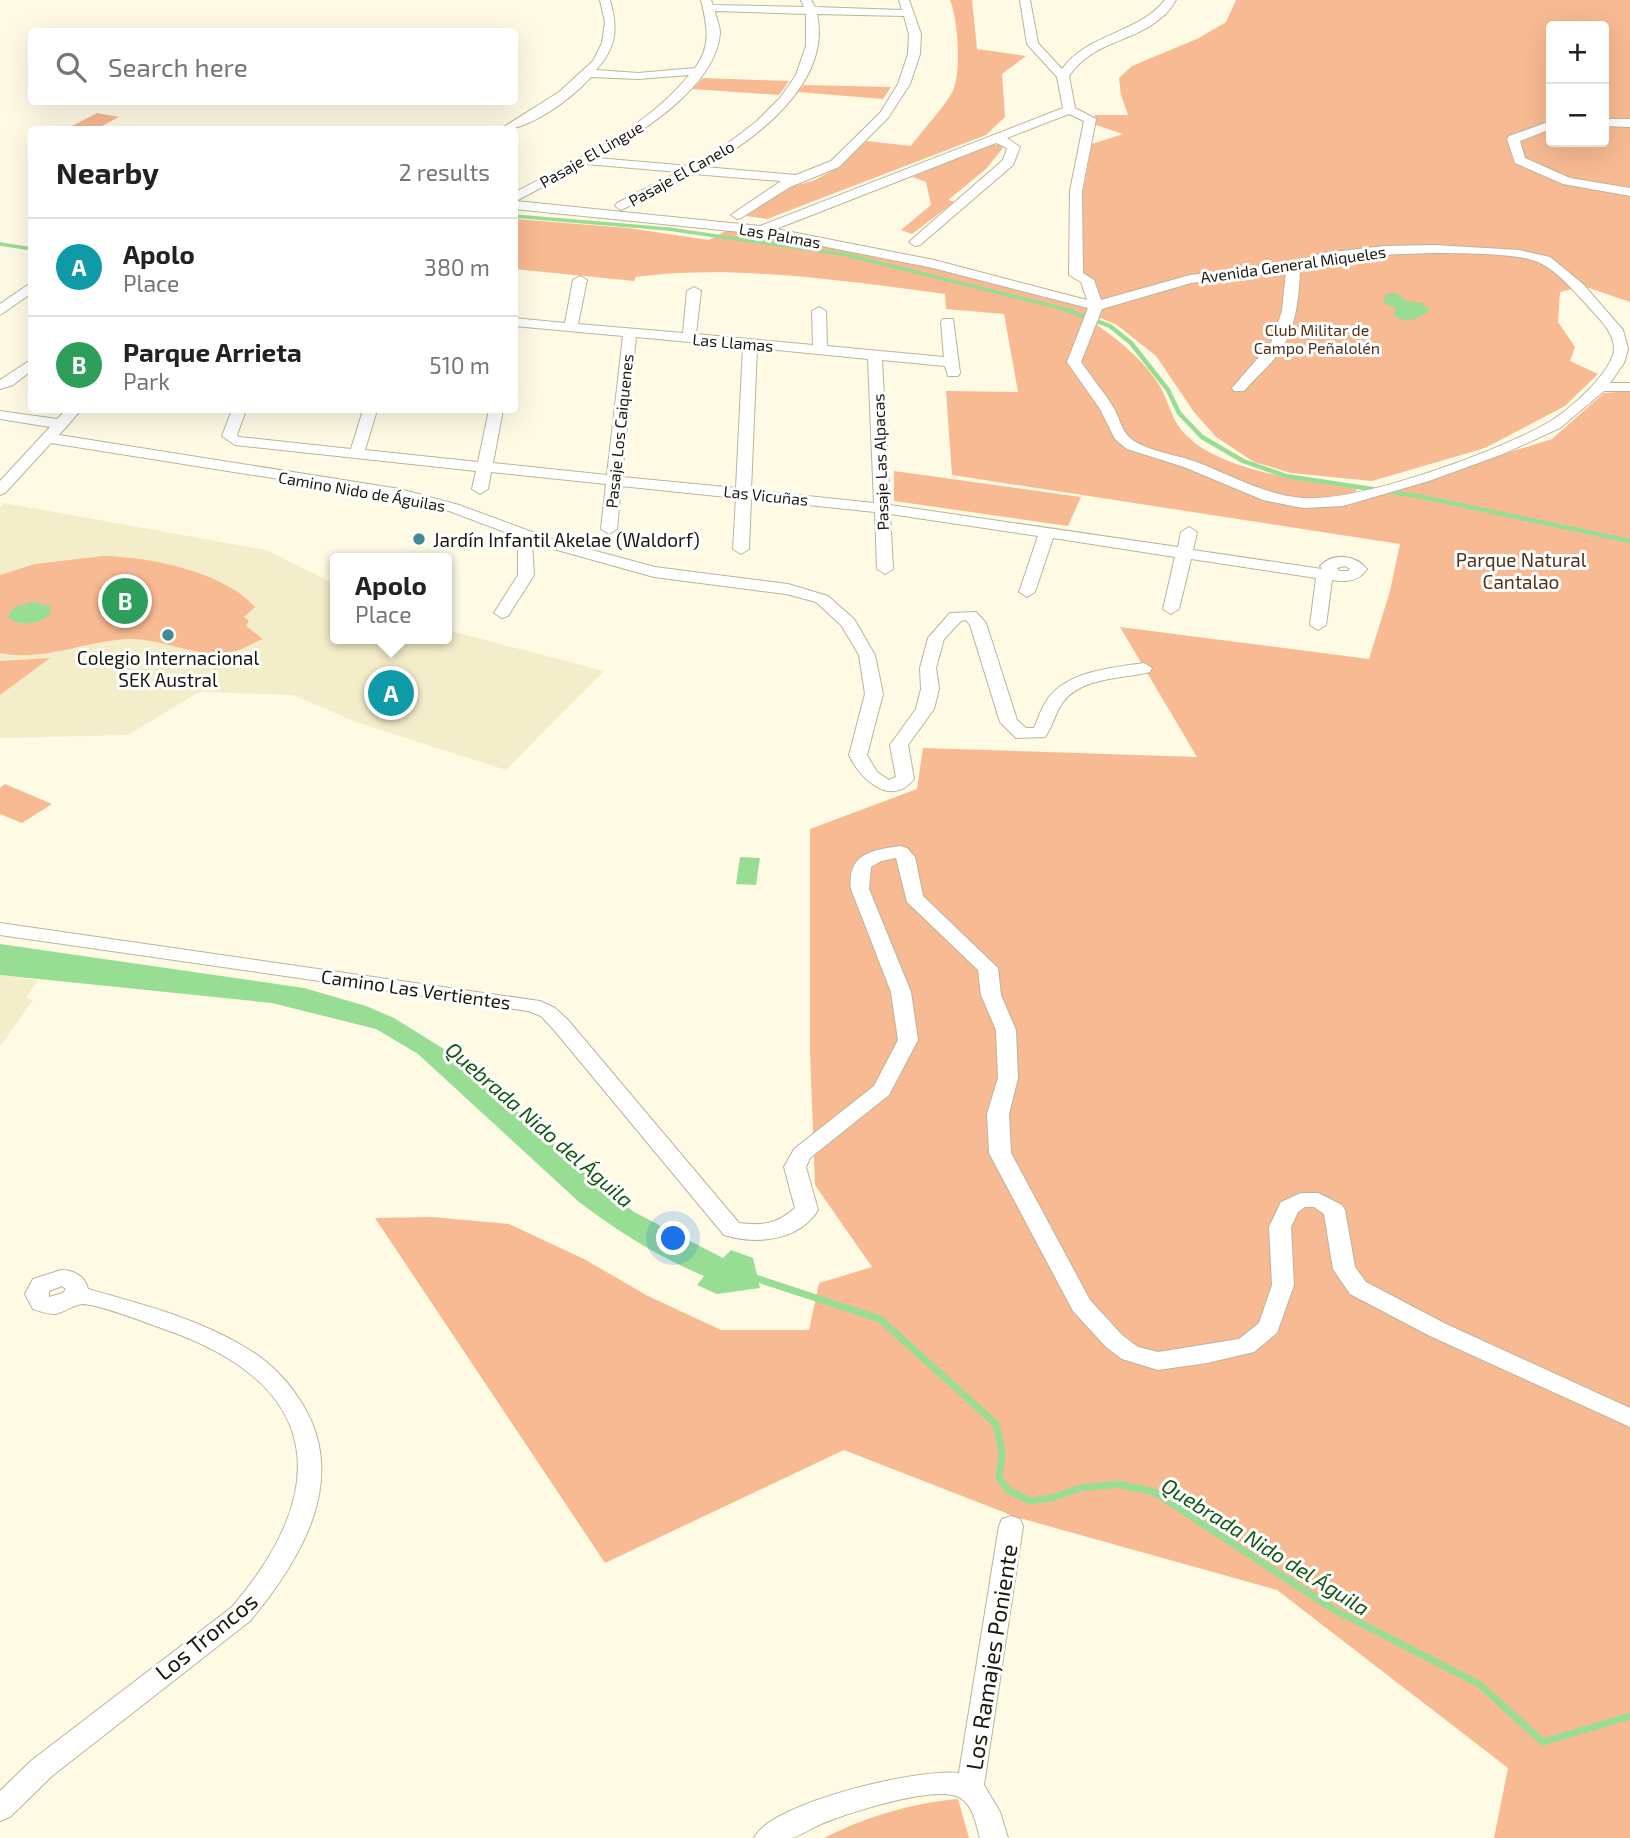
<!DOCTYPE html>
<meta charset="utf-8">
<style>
:root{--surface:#fff;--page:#f2f2f2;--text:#222;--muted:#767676;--line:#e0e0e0;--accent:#448995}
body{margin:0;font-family:"Exo 2",sans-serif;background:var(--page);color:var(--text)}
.controls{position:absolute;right:21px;top:21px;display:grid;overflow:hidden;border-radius:7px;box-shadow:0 7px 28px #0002}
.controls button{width:63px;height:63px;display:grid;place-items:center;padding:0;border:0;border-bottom:2px solid var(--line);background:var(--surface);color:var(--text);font:35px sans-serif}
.you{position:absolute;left:674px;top:1239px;width:24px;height:24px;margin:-18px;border:5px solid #fff;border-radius:50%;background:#1a73e8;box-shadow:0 0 0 10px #1a73e833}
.badge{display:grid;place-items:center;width:46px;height:46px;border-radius:50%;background:var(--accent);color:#fff;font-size:23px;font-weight:700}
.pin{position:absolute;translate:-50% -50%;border:4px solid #fff;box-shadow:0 2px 7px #0006}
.popup{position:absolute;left:330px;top:553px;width:122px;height:91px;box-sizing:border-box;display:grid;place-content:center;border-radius:7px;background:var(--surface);filter:drop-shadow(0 2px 5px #0005);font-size:23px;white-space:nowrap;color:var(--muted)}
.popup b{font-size:26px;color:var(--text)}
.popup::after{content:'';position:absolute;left:50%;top:100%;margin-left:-14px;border:14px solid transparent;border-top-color:var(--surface)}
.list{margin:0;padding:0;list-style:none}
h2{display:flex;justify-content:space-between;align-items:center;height:91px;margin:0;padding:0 28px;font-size:30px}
h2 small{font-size:23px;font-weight:400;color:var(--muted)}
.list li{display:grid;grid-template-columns:46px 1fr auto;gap:21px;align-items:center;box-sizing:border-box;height:98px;padding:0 28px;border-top:2px solid var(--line)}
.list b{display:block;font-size:26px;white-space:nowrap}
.list p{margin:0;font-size:23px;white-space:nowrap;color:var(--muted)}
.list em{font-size:23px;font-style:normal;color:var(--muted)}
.icon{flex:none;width:38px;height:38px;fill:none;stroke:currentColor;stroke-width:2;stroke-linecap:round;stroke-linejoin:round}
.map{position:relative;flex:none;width:1630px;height:1838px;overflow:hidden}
.search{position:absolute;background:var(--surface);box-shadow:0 7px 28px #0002;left:28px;top:28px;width:490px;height:77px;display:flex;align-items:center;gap:18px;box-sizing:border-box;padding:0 24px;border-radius:7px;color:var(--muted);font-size:26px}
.panel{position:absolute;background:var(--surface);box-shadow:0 7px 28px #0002;left:28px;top:126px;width:490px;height:287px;border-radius:7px}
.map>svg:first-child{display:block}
.built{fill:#f4edca}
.green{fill:#f8ba92;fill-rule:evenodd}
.water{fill:#97dd93}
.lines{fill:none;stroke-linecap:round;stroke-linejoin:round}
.stream-far2{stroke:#97dd93;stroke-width:3.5}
.stream-far1{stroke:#97dd93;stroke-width:4.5}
.stream{stroke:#97dd93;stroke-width:7}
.minor-casing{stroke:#bab59b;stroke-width:2}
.minor{fill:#fff;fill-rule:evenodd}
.poi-dot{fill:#448995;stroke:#fff;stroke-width:2.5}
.labels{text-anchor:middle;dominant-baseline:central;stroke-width:6;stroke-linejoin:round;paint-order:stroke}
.far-street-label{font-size:16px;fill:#1b190f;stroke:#fff}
.far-park-label{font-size:16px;fill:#54321a;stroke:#fff}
.poi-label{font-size:19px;fill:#1b190f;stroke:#fff;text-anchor:start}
.park-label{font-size:19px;fill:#54321a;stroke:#fff}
.street-label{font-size:19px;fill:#1b190f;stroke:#fff}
.water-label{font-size:21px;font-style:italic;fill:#105812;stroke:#fff}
.near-street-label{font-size:23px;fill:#1b190f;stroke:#fff}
</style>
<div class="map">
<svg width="1630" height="1838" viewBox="0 0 1630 1838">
<rect width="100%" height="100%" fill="#fefae4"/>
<path class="built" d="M 4,503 L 266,550 L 335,584 L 335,639 L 447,639 L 447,630 L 604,671 L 506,770 L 356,722 L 293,695 L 199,692 L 128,735 L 0,738 L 0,507 Z
M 0,975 L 38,980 L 26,998 L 33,1000 L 0,1047 Z"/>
<path class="green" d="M 950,0 L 972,0 L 977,49 L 1026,56 L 1002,74 L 1005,117 L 986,135 L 767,219 L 746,216 L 789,187 L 813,181 L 830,172 L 867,141 L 911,146 C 920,133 950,101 954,88 C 961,68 958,19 950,0 Z
M 1236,0 L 1630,0 L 1630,302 L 1583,286 L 1560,292 L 1558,322 L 1575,347 L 1570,361 L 1598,374 L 1565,406 L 1485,448 L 1372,481 L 1291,473 L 1254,462 L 1216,437 L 1194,412 L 1156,356 L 1117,325 L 1100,318 L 1097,325 C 1121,342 1146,362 1161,388 C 1168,401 1171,415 1179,427 C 1212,472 1306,480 1357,489 L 1347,513 L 1353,501 L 1552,439 L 1604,393 L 1630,391 L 1630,1838 L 1494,1838 L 1508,1768 L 1277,1590 L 1016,1517 L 844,1450 L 605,1563 L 375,1218 L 432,1217 L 509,1224 L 584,1259 L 648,1296 L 721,1330 L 809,1330 L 819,1283 L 872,1267 L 815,1185 L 810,1051 L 810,829 L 917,789 L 923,748 L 1197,757 L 1120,627 L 1369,659 L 1390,591 L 1400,544 L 952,475 L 946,391 L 1018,392 L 1004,314 L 946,309 L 945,294 C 846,281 736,264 636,277 L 634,281 L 515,269 L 515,219 L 628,228 L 709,240 L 733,227 L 773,233 L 1034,289 L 1103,309 L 1083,273 L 1083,192 L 1092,144 L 1123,134 L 1096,125 L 1095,115 L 1128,115 L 1121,95 L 1119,78 L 1132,66 L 1199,38 L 1226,22 ZM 1551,26 L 1604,26 L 1604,142 L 1551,142 Z
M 703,78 L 789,81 L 779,95 L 692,89 Z
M 804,85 L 891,87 L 883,99 L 798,92 Z
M 97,113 L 119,117 L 96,129 L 68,128 Z
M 990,145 L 1000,145 L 1003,148 L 986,169 L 948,200 L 954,202 L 912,234 L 901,230 L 931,205 L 926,182 L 912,177 Z
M 894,471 L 1081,497 L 1068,526 L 894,501 Z
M 103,556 C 149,557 223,571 255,607 L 244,617 L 249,621 L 246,626 L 263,639 C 255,642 247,647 239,650 C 202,662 165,638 128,639 C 86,641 42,662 0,653 L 0,575 L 35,564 Z
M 50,658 L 0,695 L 0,661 Z
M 5,784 L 52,804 L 22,823 L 0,814 L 0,788 Z
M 958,1799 L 969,1838 L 824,1838 C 865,1817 912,1803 958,1799 Z"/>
<path class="water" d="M 1396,293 L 1407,301 L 1422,303 L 1430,311 C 1416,318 1408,326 1394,315 L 1396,308 L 1383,303 L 1386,294 Z
M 33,602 L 50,606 L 51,613 C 40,624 20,628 8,617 L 14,607 Z
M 740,857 L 760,858 L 756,885 L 736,884 Z
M 0,944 L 304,988 L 366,1006 L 394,1018 L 463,1061 L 589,1177 L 634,1212 L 723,1258 L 731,1250 L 753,1258 L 760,1288 L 717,1294 L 697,1285 L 704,1276 C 655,1255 622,1234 579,1202 L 418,1054 L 376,1029 L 272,1003 L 0,975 Z"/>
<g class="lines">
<path class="stream-far2" d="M 514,216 L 668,229 L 843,254 L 1073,311
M 0,244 L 32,249"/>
<path class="stream-far1" d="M 1066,310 L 1110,326 L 1131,343 L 1168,390 L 1179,413 L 1202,437 L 1243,461 L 1286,476 L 1418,496 L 1630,541"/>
<path class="stream" d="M 752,1277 L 880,1319 L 996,1424 L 1002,1452 L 999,1478 L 1008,1490 L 1030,1501 L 1052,1498 L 1080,1488 L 1118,1484 L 1154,1492 L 1333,1609 L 1479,1684 L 1543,1742 L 1630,1716"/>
<defs>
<path id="minor" d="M 600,0 L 610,0 C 618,28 617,47 596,70 L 638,73 L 695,68 C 712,46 707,24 701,0 L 711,0 L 713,5 L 804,7 L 801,0 L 811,0 L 815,7 L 902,10 L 899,0 L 909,0 L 921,34 L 920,54 L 910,84 L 888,118 L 839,167 L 790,187 L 741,218 L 737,219 L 731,215 L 781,181 L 694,174 L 621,210 L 615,206 L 617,203 L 678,172 L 586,164 L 516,201 L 760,226 L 1063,108 L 1057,77 L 1027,44 L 1020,0 L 1030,0 L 1038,43 L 1062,69 C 1088,33 1138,34 1165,0 L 1176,0 C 1172,6 1168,13 1162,17 C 1133,43 1094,40 1069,76 L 1075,108 L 1096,119 L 1082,191 L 1083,273 L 1094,280 L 1101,300 L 1190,275 L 1292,263 L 1324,253 L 1384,246 L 1435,245 L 1519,250 L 1550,257 L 1583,284 L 1623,330 L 1628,349 L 1624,363 L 1610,383 L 1630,383 L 1630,391 L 1604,391 L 1560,428 L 1503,454 L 1429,481 L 1343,506 L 1303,508 L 1263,500 L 1184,467 L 1127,449 L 1115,439 L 1100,409 L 1067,362 L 1088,308 L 933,268 L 761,234 L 514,209 L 514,193 C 574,160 645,130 689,75 L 638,79 L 591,77 C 570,100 530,130 499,130 L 559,92 L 593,61 L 602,43 L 605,22 ZM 715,11 L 806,14 L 806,46 L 796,75 L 780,98 L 757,121 L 731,141 L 690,166 L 597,158 C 640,133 716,87 720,33 C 720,26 716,18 715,11 ZM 817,14 L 904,16 L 909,34 L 908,54 L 898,84 L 880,113 L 831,161 L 796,175 L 705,167 C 757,139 832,82 817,14 ZM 1069,114 L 1084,121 L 1070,191 L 1069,275 L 1081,282 L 1087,300 L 934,260 L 776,229 L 996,143 L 1007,148 L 1003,160 L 909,242 L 915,246 L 920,245 L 1013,165 L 1020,147 L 1007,138 ZM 1435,253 C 1461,254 1518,252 1540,263 C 1557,271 1574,291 1587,305 C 1598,318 1614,331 1614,349 C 1613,372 1568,411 1549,422 C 1500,451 1358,503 1303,498 C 1266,495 1232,476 1199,463 C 1180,455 1143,451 1129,437 C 1122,430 1119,418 1115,410 C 1105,393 1092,378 1081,362 L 1102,309 L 1191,283 L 1286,271 L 1282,311 L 1271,343 L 1232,388 L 1234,391 L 1244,391 C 1255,378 1268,368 1278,354 C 1296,330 1299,298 1300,269 C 1344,255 1389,254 1435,253 Z
M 1604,119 L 1630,119 L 1630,127 L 1604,126 Z
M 1551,121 L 1551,129 L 1520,141 L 1525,158 L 1570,178 L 1630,188 L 1630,196 L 1563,184 L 1515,163 L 1507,139 L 1509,136 Z
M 580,276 L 587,280 L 578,324 L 683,333 L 687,291 L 694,287 L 701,291 L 696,334 L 813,345 L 812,311 L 819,307 L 826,311 L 827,346 L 944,357 L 941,322 L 943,319 L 953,319 L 960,373 L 958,376 L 948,376 L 945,366 L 882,360 L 890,505 L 1178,547 L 1181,532 L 1189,527 L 1197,532 L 1193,550 L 1322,569 L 1320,566 C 1333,552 1356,555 1367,569 C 1358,582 1347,582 1332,580 L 1326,625 L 1318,630 L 1310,625 L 1316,578 L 1191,559 L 1179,609 L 1171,614 L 1163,609 L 1175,557 L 1053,538 L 1035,592 L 1027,597 L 1019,592 L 1038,536 L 890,514 L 893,569 L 885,574 L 877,569 L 875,512 L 751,499 L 749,549 L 741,554 L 733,549 L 736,498 L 621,486 L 617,529 L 609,534 L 601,529 L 606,484 L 491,472 L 488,489 L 480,494 L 472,489 L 476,471 L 235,445 L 222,436 L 232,410 L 246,410 L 237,435 L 239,437 L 351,449 L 363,410 L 377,410 L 365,450 L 478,462 L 489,410 L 503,410 L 493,463 L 607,475 L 623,336 L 514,326 L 514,318 L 565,323 L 573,280 ZM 636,337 L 743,347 L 736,488 L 622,477 ZM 757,348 L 868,359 L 874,503 L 751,490 ZM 1345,566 L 1350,569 L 1348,571 L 1339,571 L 1337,568 Z
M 32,282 L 32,293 L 0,315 L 0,304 Z
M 32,359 L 32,370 L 13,385 L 0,389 L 0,380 Z
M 66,410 L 81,410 L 59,435 L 400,489 L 459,505 L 551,539 L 655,567 L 788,584 L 828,596 L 854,619 L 875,655 L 883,694 L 867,755 L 877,772 L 889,780 L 896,777 L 890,745 L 916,709 L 921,689 L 920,668 L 928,638 L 950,613 L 976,612 L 986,623 L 1017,720 L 1026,728 L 1034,728 C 1038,720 1040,711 1045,703 C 1064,671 1111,668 1144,663 L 1152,668 L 1150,672 C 1122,679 1082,677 1063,702 C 1055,713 1053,726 1045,737 L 1016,738 L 1000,722 L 970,625 L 966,620 L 961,621 L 944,639 L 936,668 L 939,689 L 934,709 L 908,745 L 914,779 C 891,808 860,779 849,755 L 865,694 L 859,655 L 841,625 L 816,602 L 786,594 L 654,577 L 532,543 L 534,575 L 508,616 L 502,618 L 494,613 L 518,575 L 518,537 L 449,511 L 399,498 L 51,443 L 5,493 L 0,495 L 0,481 L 50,427 L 0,419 L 0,411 L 57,419 Z
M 900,846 L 907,848 L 915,857 L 923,896 L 998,968 L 1001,995 L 1016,1030 L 1018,1078 L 1009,1114 L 1011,1153 L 1090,1300 L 1122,1335 L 1138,1347 L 1158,1352 L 1239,1339 L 1259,1323 L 1272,1285 L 1269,1227 L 1281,1202 L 1301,1193 L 1318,1193 L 1342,1205 L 1345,1210 L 1355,1267 L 1366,1282 L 1446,1324 L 1630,1408 L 1630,1427 L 1430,1336 L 1350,1294 L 1333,1269 L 1324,1214 L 1314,1207 L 1305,1207 L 1298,1212 L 1291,1227 L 1294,1285 L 1277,1333 L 1254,1352 L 1207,1363 L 1158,1370 L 1122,1359 L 1106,1347 L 1073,1311 L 989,1153 L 987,1114 L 998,1078 L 996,1030 L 981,995 L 978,970 L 907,902 L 896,858 L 881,861 L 871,867 L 869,889 L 911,992 L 918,1040 L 889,1095 L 810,1158 L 806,1167 L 818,1210 C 799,1241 756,1245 724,1235 L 554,1030 L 541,1016 L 528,1011 L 0,935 L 0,923 L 540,1001 L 555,1008 L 568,1020 L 739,1223 C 762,1226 777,1224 795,1208 L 784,1167 L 794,1149 L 874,1086 L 898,1040 L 891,992 L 851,889 C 847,854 871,850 900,846 Z
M 61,1270 C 74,1270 85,1276 88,1289 C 141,1304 196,1318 243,1346 C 268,1360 288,1380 303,1405 C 349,1481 300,1561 250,1621 L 52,1776 L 10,1817 L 0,1821 L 0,1791 L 32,1760 L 232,1607 C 329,1493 326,1390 175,1333 C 154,1326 103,1305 83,1304 C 74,1304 64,1313 54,1314 C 47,1314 39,1311 33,1309 L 25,1294 L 33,1279 ZM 62,1286 L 66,1289 L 63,1293 L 49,1297 L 49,1291 Z
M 1011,1516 L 1020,1519 L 1023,1526 L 984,1785 L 1000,1812 L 1008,1838 L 980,1838 C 976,1825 974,1808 962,1799 C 941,1782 846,1814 821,1824 C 812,1828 802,1835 792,1838 C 781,1838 765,1838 754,1838 C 771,1802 920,1768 959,1773 L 999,1526 L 1002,1519 Z"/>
</defs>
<use href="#minor" class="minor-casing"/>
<use href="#minor" class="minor"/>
</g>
<g class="poi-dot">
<circle cx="419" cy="539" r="7"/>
<circle cx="168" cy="635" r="7"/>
</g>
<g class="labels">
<g class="far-street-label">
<text transform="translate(591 154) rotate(-30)">Pasaje El Lingue</text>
<text transform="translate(681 173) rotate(-29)">Pasaje El Canelo</text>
<text transform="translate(780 235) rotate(10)">Las Palmas</text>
<text transform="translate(1293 264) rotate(-8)">Avenida General Miqueles</text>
<text transform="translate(733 342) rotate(5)">Las Llamas</text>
<text transform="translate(619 431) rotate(-84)">Pasaje Los Caiquenes</text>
<text transform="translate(880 462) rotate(-92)">Pasaje Las Alpacas</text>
<text transform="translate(362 491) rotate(10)">Camino Nido de Águilas</text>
<text transform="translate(766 495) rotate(6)">Las Vicuñas</text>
</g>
<g class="far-park-label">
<text x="1317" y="329">Club Militar de<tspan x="1317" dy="18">Campo Peñalolén</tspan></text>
</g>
<g class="poi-label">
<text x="433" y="539">Jardín Infantil Akelae (Waldorf)</text>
<text x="168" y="657" text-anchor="middle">Colegio Internacional<tspan x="168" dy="22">SEK Austral</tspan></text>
</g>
<g class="park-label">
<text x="1521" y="559">Parque Natural<tspan x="1521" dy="22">Cantalao</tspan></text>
</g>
<g class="street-label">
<text transform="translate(416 989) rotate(8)">Camino Las Vertientes</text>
</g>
<g class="water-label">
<text transform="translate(540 1124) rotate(41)">Quebrada Nido del Águila</text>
<text transform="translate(1266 1546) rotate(32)">Quebrada Nido del Águila</text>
</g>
<g class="near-street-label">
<text transform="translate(206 1636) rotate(-39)">Los Troncos</text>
<text transform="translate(991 1657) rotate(-81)">Los Ramajes Poniente</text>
</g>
</g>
</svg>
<div class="controls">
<button>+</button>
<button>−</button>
</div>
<div class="you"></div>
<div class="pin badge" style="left:391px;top:693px;background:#0f9aa8">A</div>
<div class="popup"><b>Apolo</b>Place</div>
<div class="pin badge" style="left:125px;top:601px;background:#2e9e5b">B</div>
<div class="search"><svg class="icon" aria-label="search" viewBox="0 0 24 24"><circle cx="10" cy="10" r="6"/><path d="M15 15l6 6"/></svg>Search here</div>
<section class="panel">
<h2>Nearby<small>2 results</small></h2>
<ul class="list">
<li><span class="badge" style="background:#0f9aa8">A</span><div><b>Apolo</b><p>Place</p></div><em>380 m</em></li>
<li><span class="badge" style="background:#2e9e5b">B</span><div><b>Parque Arrieta</b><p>Park</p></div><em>510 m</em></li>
</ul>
</section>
</div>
